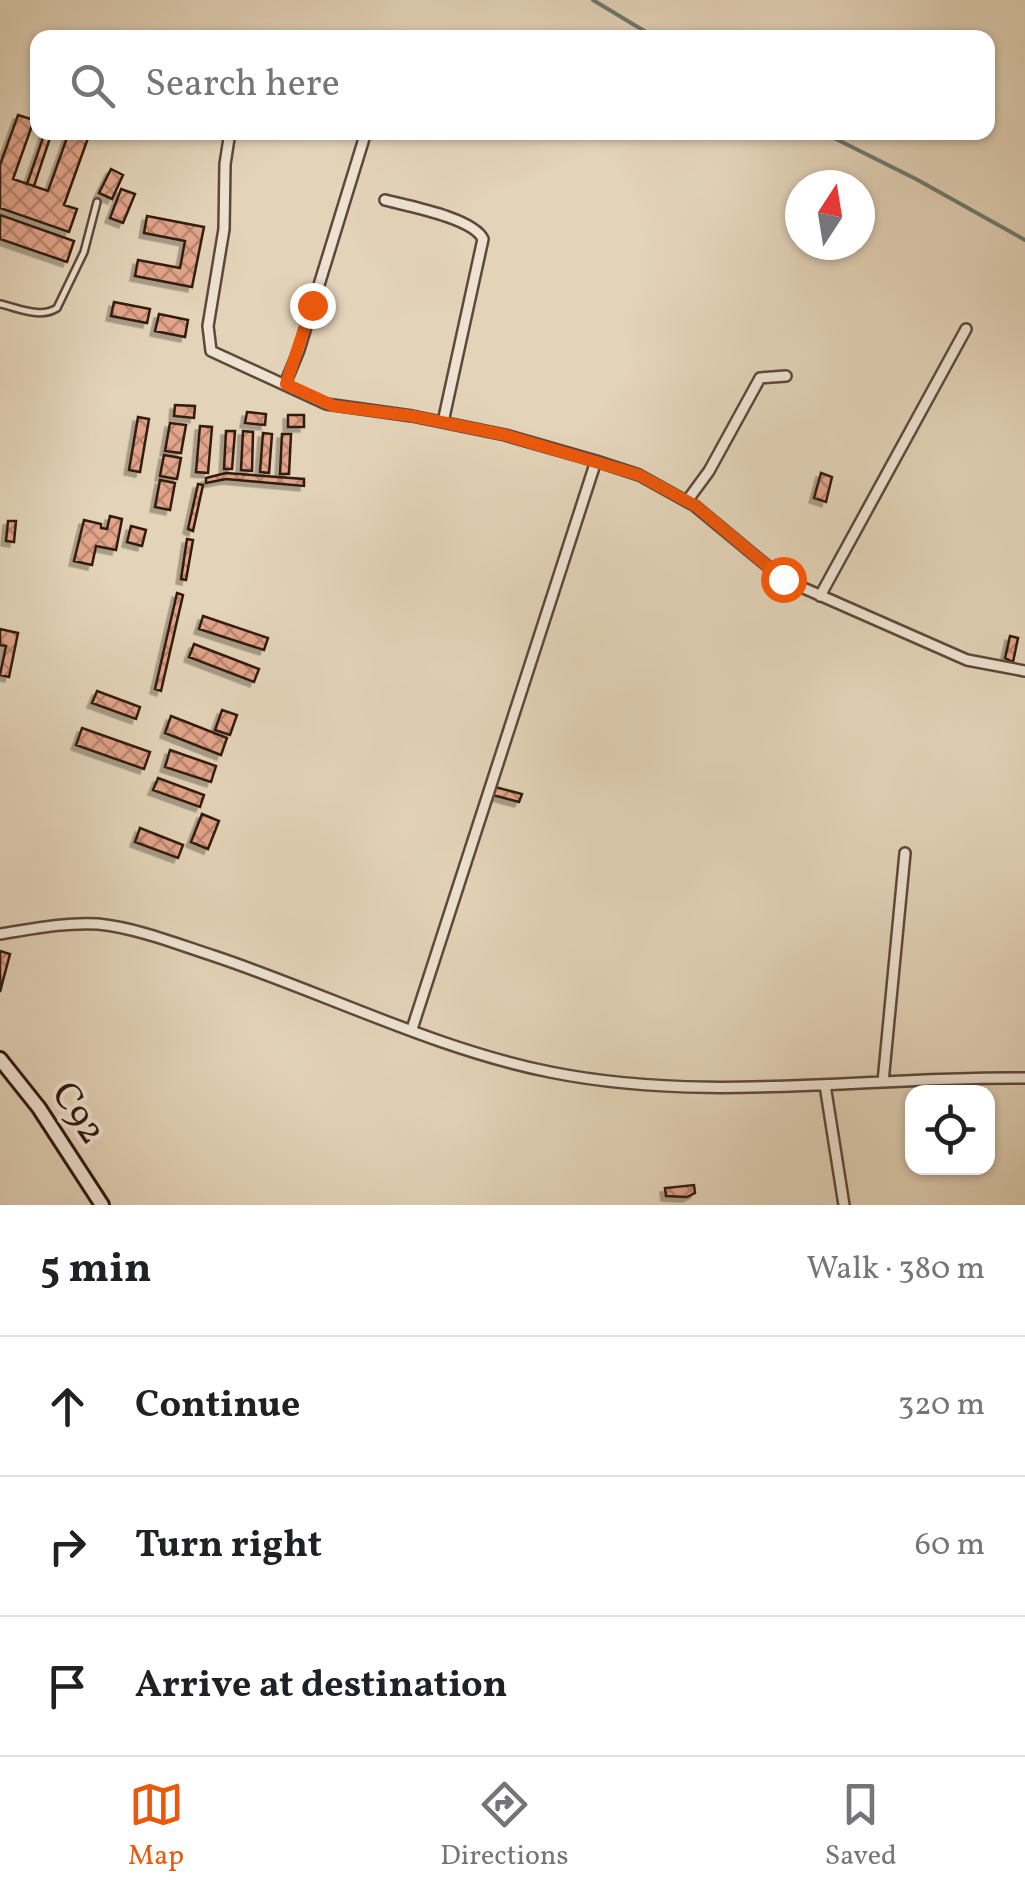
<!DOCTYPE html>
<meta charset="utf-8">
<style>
:root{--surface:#fff;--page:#f6f6f6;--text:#202124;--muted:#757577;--line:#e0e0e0;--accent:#ea580c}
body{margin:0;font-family:Vollkorn,serif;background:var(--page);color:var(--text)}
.controls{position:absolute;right:30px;bottom:30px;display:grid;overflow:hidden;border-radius:20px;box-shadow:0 2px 8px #0004}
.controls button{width:90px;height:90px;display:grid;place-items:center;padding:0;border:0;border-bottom:2px solid var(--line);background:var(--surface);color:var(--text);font:50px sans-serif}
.compass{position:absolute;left:785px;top:170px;width:90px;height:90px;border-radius:50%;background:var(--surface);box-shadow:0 2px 8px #0004;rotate:12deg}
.stop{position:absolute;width:30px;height:30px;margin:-22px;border:8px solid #ea580c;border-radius:50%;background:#fff}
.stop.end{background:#ea580c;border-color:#fff;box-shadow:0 2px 10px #0008}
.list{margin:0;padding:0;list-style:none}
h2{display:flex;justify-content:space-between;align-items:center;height:130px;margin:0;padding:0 40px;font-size:42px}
h2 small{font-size:32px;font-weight:400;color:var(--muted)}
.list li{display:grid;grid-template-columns:65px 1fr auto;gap:30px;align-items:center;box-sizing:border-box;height:140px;padding:0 40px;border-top:2px solid var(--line)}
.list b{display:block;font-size:38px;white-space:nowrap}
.list em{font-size:32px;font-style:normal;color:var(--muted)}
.icon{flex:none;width:55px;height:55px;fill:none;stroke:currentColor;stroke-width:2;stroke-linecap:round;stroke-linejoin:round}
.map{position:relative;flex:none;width:1025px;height:1205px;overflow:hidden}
.search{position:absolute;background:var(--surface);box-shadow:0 2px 8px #0004;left:30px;right:30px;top:30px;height:110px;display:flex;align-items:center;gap:25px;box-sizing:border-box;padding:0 35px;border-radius:20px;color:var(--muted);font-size:38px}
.sheet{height:550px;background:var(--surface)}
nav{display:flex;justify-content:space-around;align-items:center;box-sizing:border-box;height:140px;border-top:2px solid var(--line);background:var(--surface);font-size:28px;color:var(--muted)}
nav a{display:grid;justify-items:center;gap:5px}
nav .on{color:var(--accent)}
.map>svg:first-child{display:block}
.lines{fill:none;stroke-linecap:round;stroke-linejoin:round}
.stream{stroke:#6d796f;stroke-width:4}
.building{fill:url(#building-cross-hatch);stroke:#321a10;stroke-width:2.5;filter:url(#shadow)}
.lane-casing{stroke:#5e483a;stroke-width:10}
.street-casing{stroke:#5e483a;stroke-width:14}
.secondary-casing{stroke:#321a10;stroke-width:18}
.lane{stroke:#ede2d1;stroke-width:5}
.street{stroke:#ede2d1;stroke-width:9}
.secondary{stroke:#ede2d1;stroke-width:12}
.route{stroke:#ea580c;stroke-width:12}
.labels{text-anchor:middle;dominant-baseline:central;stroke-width:8;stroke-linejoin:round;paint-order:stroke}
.street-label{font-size:38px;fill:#321a10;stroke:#ede2d1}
</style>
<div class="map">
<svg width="1025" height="1205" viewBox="0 0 1025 1205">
<defs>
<pattern id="building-cross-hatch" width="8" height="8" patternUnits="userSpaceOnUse" patternTransform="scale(2.5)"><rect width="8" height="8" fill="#e2a48a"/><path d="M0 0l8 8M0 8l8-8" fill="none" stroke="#b8856f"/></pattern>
<filter id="shadow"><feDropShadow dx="-4.5" dy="4.5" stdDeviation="0" flood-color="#0004"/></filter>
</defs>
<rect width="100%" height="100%" fill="#e3d3b8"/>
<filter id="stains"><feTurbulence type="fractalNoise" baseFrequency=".002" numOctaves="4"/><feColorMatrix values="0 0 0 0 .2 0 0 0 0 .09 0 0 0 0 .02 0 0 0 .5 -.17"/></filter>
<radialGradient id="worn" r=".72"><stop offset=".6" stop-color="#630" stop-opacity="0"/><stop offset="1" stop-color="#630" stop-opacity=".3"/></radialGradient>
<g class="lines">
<path class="stream" d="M 593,0 L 656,38
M 822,132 L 916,179 L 1025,240"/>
</g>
<path class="building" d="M 18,115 L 34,120 L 13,179 L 48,191 L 69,132 L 88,138 L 64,205 L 77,209 L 69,232 L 0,208 L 0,165 Z
M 45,132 L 52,132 L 34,186 L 27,184 Z
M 111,169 L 123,175 L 112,199 L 99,193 Z
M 121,189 L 135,194 L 123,223 L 110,218 Z
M 0,215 L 74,241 L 67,262 L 0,239 Z
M 147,216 L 204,227 L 192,287 L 135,276 L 138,260 L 180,268 L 185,241 L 144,233 Z
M 114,302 L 150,309 L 147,323 L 111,316 Z
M 159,314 L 188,320 L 185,337 L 155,331 Z
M 175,405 L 195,406 L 194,418 L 174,416 Z
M 247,412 L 266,414 L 265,425 L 245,423 Z
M 288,415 L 304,415 L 304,427 L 288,427 Z
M 138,417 L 149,419 L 140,472 L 129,470 Z
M 170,423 L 186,425 L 181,453 L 165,451 Z
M 200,426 L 212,427 L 208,473 L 196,472 Z
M 226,431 L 235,431 L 232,469 L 224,469 Z
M 243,431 L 253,432 L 252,471 L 241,470 Z
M 263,433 L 272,434 L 269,473 L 260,472 Z
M 282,434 L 291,434 L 289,474 L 280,474 Z
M 164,455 L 181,458 L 177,479 L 160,476 Z
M 226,473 L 304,479 L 304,486 L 226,479 L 206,483 L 206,478 Z
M 821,473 L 832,477 L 826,502 L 814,498 Z
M 160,480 L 175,483 L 170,510 L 155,507 Z
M 198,484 L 203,485 L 193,531 L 188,529 Z
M 110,516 L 122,519 L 116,550 L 96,546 L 92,565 L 74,561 L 84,520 L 101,524 L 101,528 L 107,529 Z
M 8,521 L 16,521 L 14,542 L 6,541 Z
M 131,526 L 146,530 L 142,546 L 127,542 Z
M 187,539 L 193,540 L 186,580 L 181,579 Z
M 177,593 L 183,595 L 161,691 L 155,689 Z
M 203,616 L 268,638 L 264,650 L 199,629 Z
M 0,629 L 18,633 L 9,677 L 0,675 L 6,646 L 0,645 Z
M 1010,636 L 1018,638 L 1013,662 L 1005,658 Z
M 194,644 L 259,669 L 254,682 L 189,657 Z
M 97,691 L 140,707 L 136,719 L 92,703 Z
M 222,710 L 237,715 L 230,735 L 215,730 Z
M 171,716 L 227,738 L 221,755 L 165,733 Z
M 82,728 L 150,752 L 144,769 L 76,745 Z
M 170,750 L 216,766 L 211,782 L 165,767 Z
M 158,778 L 204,795 L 200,807 L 153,790 Z
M 495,787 L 522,794 L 519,802 L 493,795 Z
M 202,814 L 219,821 L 208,849 L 191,842 Z
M 140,828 L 183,845 L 178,858 L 135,842 Z
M 0,951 L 10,954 L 0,992 Z
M 694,1185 L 695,1193 L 687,1197 L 666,1196 L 665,1188 Z"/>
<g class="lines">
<defs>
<path id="lane" d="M 0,304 C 19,308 40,319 57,308 L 84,252 L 97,202"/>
<path id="street" d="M 230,132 L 225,164 L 224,229 L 208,326 L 211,351 L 326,404 L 412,416 L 505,435 L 596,461 L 412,1029
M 385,200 C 408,206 473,218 483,239 L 443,422
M 285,384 L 299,350 L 366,132
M 596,461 L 639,475 L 695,506 L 783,579 L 967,660 L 1025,671
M 687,501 L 709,471 L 760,378 L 786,376
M 820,596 L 966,329
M 0,934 C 32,929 65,922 98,924 C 137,928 177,944 214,956 C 325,993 435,1049 550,1072 C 709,1104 865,1076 1025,1078
M 883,1082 L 905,853
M 825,1085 L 844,1205"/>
<path id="secondary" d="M 0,1059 L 39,1108 L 102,1205"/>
</defs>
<use href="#lane" class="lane-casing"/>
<use href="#street" class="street-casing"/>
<use href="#secondary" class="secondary-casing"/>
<use href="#lane" class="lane"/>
<use href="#street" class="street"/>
<use href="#secondary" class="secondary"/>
</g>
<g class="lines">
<path class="route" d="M 312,305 L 286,384 L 334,406 L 412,416 L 505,435 L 639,475 L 696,506 L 783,579"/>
</g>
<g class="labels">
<g class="street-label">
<text transform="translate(77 1114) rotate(56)">C92</text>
</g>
</g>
<rect width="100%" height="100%" filter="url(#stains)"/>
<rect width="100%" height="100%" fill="url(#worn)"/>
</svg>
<div class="controls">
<button><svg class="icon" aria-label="locate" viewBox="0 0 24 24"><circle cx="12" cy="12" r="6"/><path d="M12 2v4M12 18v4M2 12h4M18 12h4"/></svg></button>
</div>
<svg class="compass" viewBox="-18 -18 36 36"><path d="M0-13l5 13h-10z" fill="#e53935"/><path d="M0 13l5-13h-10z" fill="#757577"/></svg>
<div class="stop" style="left:783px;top:579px"></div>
<div class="stop end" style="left:312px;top:305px"></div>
<div class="search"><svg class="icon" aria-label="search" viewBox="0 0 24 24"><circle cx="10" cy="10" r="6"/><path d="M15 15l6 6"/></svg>Search here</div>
</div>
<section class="sheet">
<h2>5 min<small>Walk · 380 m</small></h2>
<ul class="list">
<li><svg class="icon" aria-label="ahead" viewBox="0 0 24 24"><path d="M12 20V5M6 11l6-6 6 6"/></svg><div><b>Continue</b></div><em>320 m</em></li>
<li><svg class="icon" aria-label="right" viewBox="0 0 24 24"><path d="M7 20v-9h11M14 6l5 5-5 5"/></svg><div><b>Turn right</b></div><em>60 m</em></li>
<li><svg class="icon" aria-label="arrive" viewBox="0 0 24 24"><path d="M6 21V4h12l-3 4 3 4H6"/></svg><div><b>Arrive at destination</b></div></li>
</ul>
</section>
<nav>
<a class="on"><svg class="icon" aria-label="map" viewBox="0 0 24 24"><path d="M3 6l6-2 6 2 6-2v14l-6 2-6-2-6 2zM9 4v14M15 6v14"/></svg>Map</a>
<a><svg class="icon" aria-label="directions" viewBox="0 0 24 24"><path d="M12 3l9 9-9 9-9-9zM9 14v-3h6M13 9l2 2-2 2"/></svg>Directions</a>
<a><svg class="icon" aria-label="saved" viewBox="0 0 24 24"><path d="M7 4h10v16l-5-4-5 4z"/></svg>Saved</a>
</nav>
